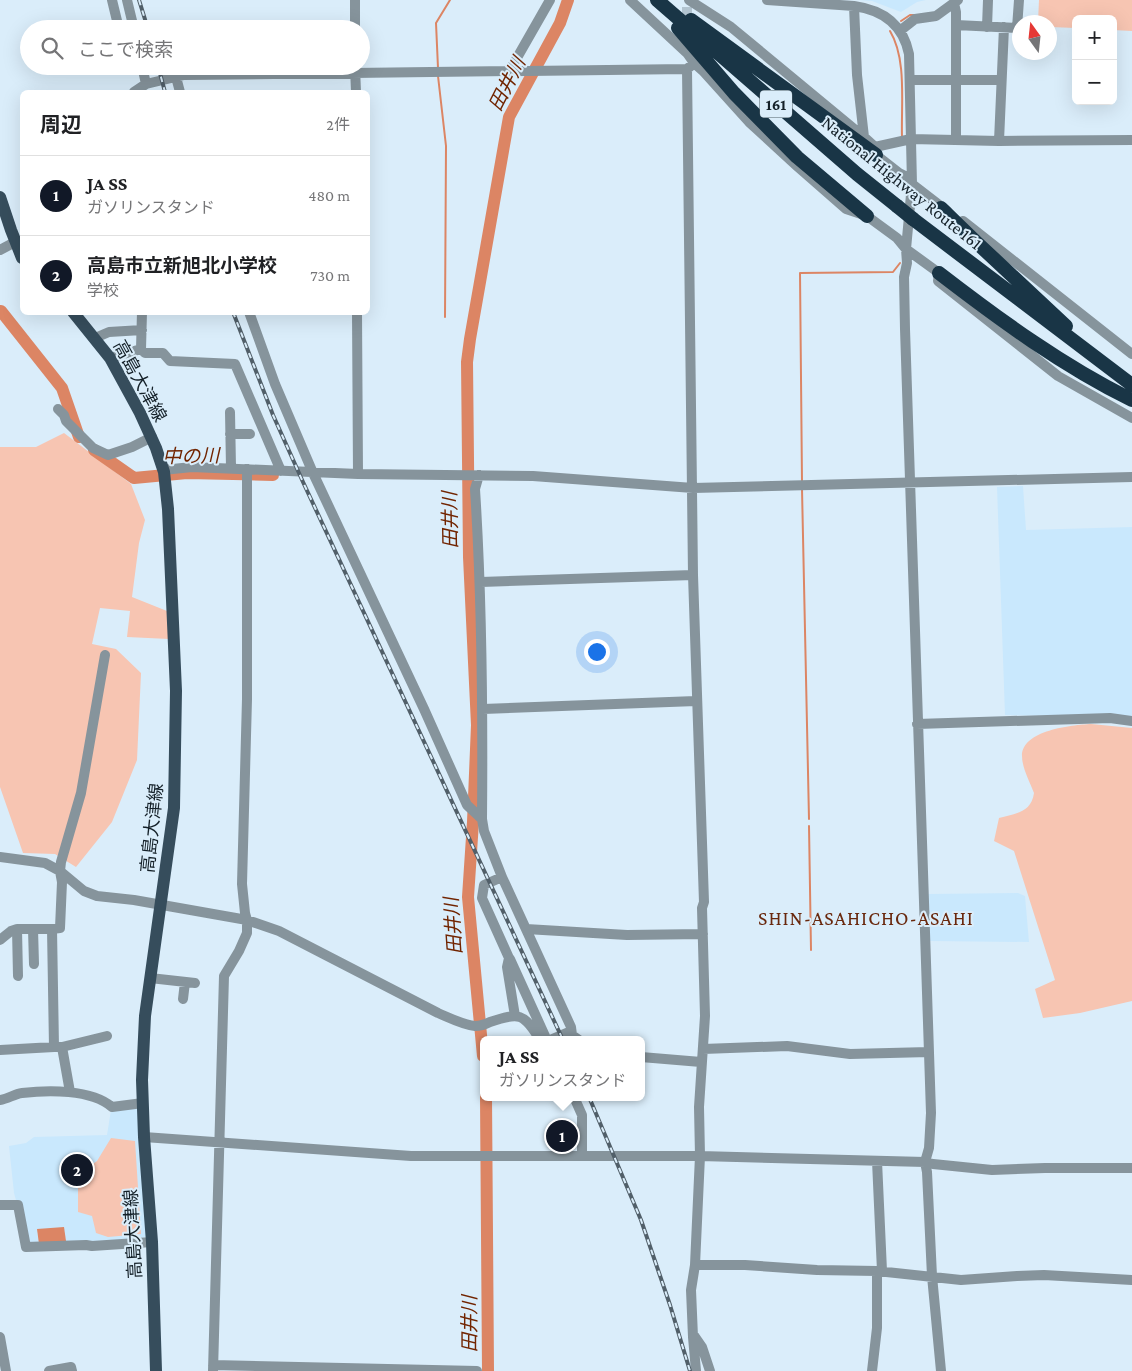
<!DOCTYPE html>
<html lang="ja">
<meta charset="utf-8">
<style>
:root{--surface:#fff;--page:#f2f2f2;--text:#202124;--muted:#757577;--line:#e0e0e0;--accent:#111827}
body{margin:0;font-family:"Crimson Pro","Noto Sans JP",serif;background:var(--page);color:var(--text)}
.controls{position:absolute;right:15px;top:15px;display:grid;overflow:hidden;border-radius:8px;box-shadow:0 5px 20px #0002}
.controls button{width:45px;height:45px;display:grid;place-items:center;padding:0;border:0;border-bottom:1px solid var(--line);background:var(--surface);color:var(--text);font:25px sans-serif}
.compass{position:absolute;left:1012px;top:15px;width:45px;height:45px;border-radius:50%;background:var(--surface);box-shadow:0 5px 20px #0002;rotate:345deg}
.you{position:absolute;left:596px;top:651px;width:18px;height:18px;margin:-12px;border:4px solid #fff;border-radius:50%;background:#1a73e8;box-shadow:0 0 0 8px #1a73e833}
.badge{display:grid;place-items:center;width:32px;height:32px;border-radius:50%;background:var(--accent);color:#fff;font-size:16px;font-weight:700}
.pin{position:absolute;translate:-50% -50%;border:2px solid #fff;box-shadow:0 1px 5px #0006}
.popup{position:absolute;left:480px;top:1036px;width:165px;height:65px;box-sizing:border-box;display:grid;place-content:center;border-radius:8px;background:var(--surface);filter:drop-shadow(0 1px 4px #0005);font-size:16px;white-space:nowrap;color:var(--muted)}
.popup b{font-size:19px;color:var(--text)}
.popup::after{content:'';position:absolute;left:50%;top:100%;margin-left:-10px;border:10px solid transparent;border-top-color:var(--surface)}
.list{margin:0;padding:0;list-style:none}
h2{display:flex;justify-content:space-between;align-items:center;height:65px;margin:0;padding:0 20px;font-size:21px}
h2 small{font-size:16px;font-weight:400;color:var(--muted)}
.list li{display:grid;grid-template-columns:32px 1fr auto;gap:15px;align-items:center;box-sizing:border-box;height:80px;padding:0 20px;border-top:1px solid var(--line)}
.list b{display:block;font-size:19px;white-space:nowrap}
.list p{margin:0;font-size:16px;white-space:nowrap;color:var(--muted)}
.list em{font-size:16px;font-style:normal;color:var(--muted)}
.icon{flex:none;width:28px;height:28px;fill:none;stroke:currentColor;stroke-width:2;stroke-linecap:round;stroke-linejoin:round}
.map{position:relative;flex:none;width:1132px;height:1371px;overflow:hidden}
.search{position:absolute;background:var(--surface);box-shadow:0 5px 20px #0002;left:20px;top:20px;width:350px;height:55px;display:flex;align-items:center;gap:12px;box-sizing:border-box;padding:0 18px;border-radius:28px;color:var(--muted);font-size:19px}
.panel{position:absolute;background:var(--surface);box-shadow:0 5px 20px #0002;left:20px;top:90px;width:350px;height:225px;border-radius:8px}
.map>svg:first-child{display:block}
.built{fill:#c9e8fd}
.green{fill:#f7c5b2}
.water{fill:#dc8564}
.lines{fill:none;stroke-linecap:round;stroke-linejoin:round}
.stream{stroke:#dc8564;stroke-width:2}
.river{stroke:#dc8564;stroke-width:12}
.minor-tunnel{stroke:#b2c4d0;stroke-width:10;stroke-dasharray:10 5;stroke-linecap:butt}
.minor{stroke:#86949c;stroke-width:10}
.major{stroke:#364d5c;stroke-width:12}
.highway{stroke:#193546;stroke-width:14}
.rail-casing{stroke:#515f69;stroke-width:4}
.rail{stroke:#daedfa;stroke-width:2;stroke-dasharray:5.5;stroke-linecap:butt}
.highway-bridge{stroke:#193546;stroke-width:14}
.labels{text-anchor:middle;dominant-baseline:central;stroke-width:4;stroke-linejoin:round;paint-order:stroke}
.shield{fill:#daedfa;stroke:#4f5e67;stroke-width:1}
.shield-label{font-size:16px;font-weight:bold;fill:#142028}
.street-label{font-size:18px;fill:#142028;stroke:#daedfa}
.water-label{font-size:19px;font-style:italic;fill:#712400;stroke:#daedfa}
.quarter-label{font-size:20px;letter-spacing:1px;fill:#69280d;stroke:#daedfa}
</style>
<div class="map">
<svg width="1132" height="1371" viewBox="0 0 1132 1371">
<rect width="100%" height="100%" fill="#daedfa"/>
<path class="built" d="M 859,0 L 926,0 L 917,2 L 901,12 L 872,1 Z
M 1023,486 L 1026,530 L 1132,527 L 1132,718 L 1005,715 L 997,487 Z
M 1018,893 L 1025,896 L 1029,942 L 930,941 L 928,894 Z
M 139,1107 L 147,1237 L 91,1243 L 31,1243 L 27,1240 L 14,1193 L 9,1146 L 26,1143 L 34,1137 L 107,1135 L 111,1110 Z"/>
<path class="green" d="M 1039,0 L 1132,0 L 1132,31 L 1113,30 L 1113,19 L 1076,19 L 1076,28 L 1050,27 L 1050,22 L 1038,22 Z
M 64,433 L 131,484 L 145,520 L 139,543 L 132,597 L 167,611 L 169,639 L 127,637 L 130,611 L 100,608 L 92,644 L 116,649 L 141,673 L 137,760 L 112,822 L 76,867 L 55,854 L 23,853 L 0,787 L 0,447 L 36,447 Z
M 1091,724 L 1132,728 L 1132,1001 L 1080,1013 L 1043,1018 L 1035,989 L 1055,980 L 1014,851 L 994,841 L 999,818 C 1016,813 1031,813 1034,793 C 1030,782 1022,768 1022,756 C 1022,730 1072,725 1091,724 Z
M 111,1138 L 135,1141 L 141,1234 L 108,1237 L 96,1233 L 92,1216 L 78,1212 L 78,1183 L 86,1169 L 97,1161 Z"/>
<path class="water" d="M 64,1227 L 66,1241 L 39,1244 L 37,1229 Z"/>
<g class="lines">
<path class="stream" d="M 901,21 L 910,15 L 915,15
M 890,31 C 907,59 901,104 902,137
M 438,68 L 436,23 L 450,0
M 438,76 L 446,146 L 445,317
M 907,191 L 907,183
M 802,482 L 800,273 L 893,272 L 900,263
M 802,489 L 809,819
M 809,826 L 811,950"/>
<path class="river" d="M 0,312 L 1,311 L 62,388 L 79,437
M 94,450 L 134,478 L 187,473 L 273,475
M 483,1056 L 468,897 L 473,822 L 477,725 L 469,557 L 467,362 L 470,339 L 509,117 L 560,23 L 568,0
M 486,1097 L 488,1371"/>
<path class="minor-tunnel" d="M 687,7 L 687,28"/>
<path class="minor" d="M 112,0 L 119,29
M 127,0 L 134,29
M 630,0 L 687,53 L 694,63 L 703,71 L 749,122 L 798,167 L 846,209 L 867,216 L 897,238 L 906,249 L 939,273 L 938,281 L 1058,376 L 1132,418
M 689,0 L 731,27 L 864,137 L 875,147 L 876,155 L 899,173 L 911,179
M 767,0 L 854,6 C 883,10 903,24 909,54 L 912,184 L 906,249 L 907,263 L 904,277 L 905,329 L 931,1113 L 929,1148 L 925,1162 L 927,1172 L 932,1276 L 941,1371
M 954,3 L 956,12 L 956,140
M 854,6 L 857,75 L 864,137
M 956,25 L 1017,28 L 1019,0
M 987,27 L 988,0
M 355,29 L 355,0
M 901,30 L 915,19 L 936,16 L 958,0
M 142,66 L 146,84
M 355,67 L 356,92
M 66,68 L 74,66
M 687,69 L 693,575 L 704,902 L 702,908 L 705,1016 L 699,1107 L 700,1156 L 695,1265 L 691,1290 L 693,1337 L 696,1371
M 510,70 L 550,0
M 176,77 L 180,92
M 911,80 L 1001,80
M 134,92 L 146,84 L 184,75 L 687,69 L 692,65
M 999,141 L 1004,27
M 875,147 L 911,139 L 999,141 L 1132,140
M 912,184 L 947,211
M 963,221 L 1132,354
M 0,250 L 15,242
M 249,312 L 275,384 L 313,473 L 424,709 L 467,805 L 482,819
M 357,312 L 358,474
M 95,338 L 109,332 L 142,330
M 141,349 L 145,353 L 163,353 L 170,361 L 235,364 L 281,471
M 110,358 L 141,349 L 142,312
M 58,409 L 64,415 L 66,421 L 93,448 L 108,455 L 132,447 L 152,437
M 230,412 L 231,468
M 230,434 L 250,434
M 163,470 L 192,467 L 358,474 L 533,476 L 693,488 L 1132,477
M 479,475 L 475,489 C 482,599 483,709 482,819 L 484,831 L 502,877 L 571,1027 L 572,1035 L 579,1040
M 481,582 L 693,575
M 483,709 L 696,701
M 917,724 L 1110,718 L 1132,721
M 0,857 L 45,863 L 60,871 L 84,891 L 97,896 L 134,900 L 247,920 L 279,931 L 438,1013 C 450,1018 463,1025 475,1026 C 480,1026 486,1024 490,1022 C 519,1012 524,1013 540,1040
M 502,877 L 484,885 L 482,898 L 509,958 L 507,967 L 515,1016
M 17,929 L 18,976
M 33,929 L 34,964
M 526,929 L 627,935 L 703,934
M 0,940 L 11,931 L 17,929 L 52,929
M 510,959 L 545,1036 L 544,1039
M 150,978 L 195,983
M 183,999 L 185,982
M 550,1040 L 571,1031
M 54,1047 L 62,1047 L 107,1036
M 62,1047 L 70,1092
M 703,1049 L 787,1046 L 850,1054 L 929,1052
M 0,1050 L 54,1047 L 52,929 L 60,928 L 62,882 L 60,871 L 61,862 L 81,793 L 105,655
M 641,1057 L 701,1062
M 574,1097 L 582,1115 L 582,1156
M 0,1100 C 8,1099 14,1094 22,1093 C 48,1090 91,1089 112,1107 L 143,1103
M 144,1137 L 411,1156 L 700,1156 L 925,1162 L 933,1164 L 992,1170 L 1045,1168 L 1132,1168
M 877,1161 L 882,1271
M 0,1205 L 18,1205 L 26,1247 L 86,1245 L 92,1246 L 152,1242
M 695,1265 L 745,1265 L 817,1270 L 877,1271 L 961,1280 L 1017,1276 L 1044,1275 L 1132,1280
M 693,1334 L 702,1347 L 710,1371
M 0,1337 L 6,1371
M 213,1365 L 477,1371
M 49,1371 L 71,1367 L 72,1371
M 213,1371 L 224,976 L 239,951 L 247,933 L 247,920 L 245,913 L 242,884 L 247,699 L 247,469
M 872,1371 L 877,1328 L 877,1271"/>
<path class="major" d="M 0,197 L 11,230 L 22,258
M 73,312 L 110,358 L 140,413 L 156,448 L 164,472 L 168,509 L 176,691 L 174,808 L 145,1016 L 142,1080 L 144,1137 L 152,1242 L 156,1371"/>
<path class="highway" d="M 657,0 L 857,174 L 897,206
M 691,20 L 876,155
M 678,28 L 734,93 L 797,157 L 867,216
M 941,208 L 976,242 L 1066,326
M 913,219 L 1132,385
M 939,273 C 1000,320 1063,366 1132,400"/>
<defs>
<path id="rail" d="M 139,0 L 148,29
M 158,66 L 165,92
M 233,312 L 273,415 L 303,482 L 563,1040
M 589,1097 L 641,1220 L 670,1305 L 690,1371"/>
</defs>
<use href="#rail" class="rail-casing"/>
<use href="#rail" class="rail"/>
<path class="highway-bridge" d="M 897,206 L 913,219"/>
</g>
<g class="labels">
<rect class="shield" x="760" y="90.5" width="32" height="27" rx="4"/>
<g class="shield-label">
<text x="776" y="104">161</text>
</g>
<g class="street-label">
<text transform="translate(902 183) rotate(39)">National Highway Route 161</text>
<text transform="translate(140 381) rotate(61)">高島大津線</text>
<text transform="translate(152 828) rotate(-84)">高島大津線</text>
<text transform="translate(133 1234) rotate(-93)">高島大津線</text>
</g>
<g class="water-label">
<text transform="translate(507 84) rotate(-63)">田井川</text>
<text transform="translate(191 456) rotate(-1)">中の川</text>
<text transform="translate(450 520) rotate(-91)">田井川</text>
<text transform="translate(453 926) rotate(-94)">田井川</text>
<text transform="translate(469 1324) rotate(-90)">田井川</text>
</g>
<g class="quarter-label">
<text x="866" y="918">SHIN-ASAHICHO-ASAHI</text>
</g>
</g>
</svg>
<div class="controls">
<button>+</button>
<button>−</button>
</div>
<svg class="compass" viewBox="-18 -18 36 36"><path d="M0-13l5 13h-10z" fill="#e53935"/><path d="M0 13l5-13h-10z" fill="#757577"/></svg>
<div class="you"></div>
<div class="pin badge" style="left:562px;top:1136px">1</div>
<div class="popup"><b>JA SS</b>ガソリンスタンド</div>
<div class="pin badge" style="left:77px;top:1170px">2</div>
<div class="search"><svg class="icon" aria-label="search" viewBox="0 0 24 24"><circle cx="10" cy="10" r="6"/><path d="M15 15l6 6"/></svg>ここで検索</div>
<section class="panel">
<h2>周辺<small>2件</small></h2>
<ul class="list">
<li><span class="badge">1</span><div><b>JA SS</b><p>ガソリンスタンド</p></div><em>480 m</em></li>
<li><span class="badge">2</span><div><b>高島市立新旭北小学校</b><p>学校</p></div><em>730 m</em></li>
</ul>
</section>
</div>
